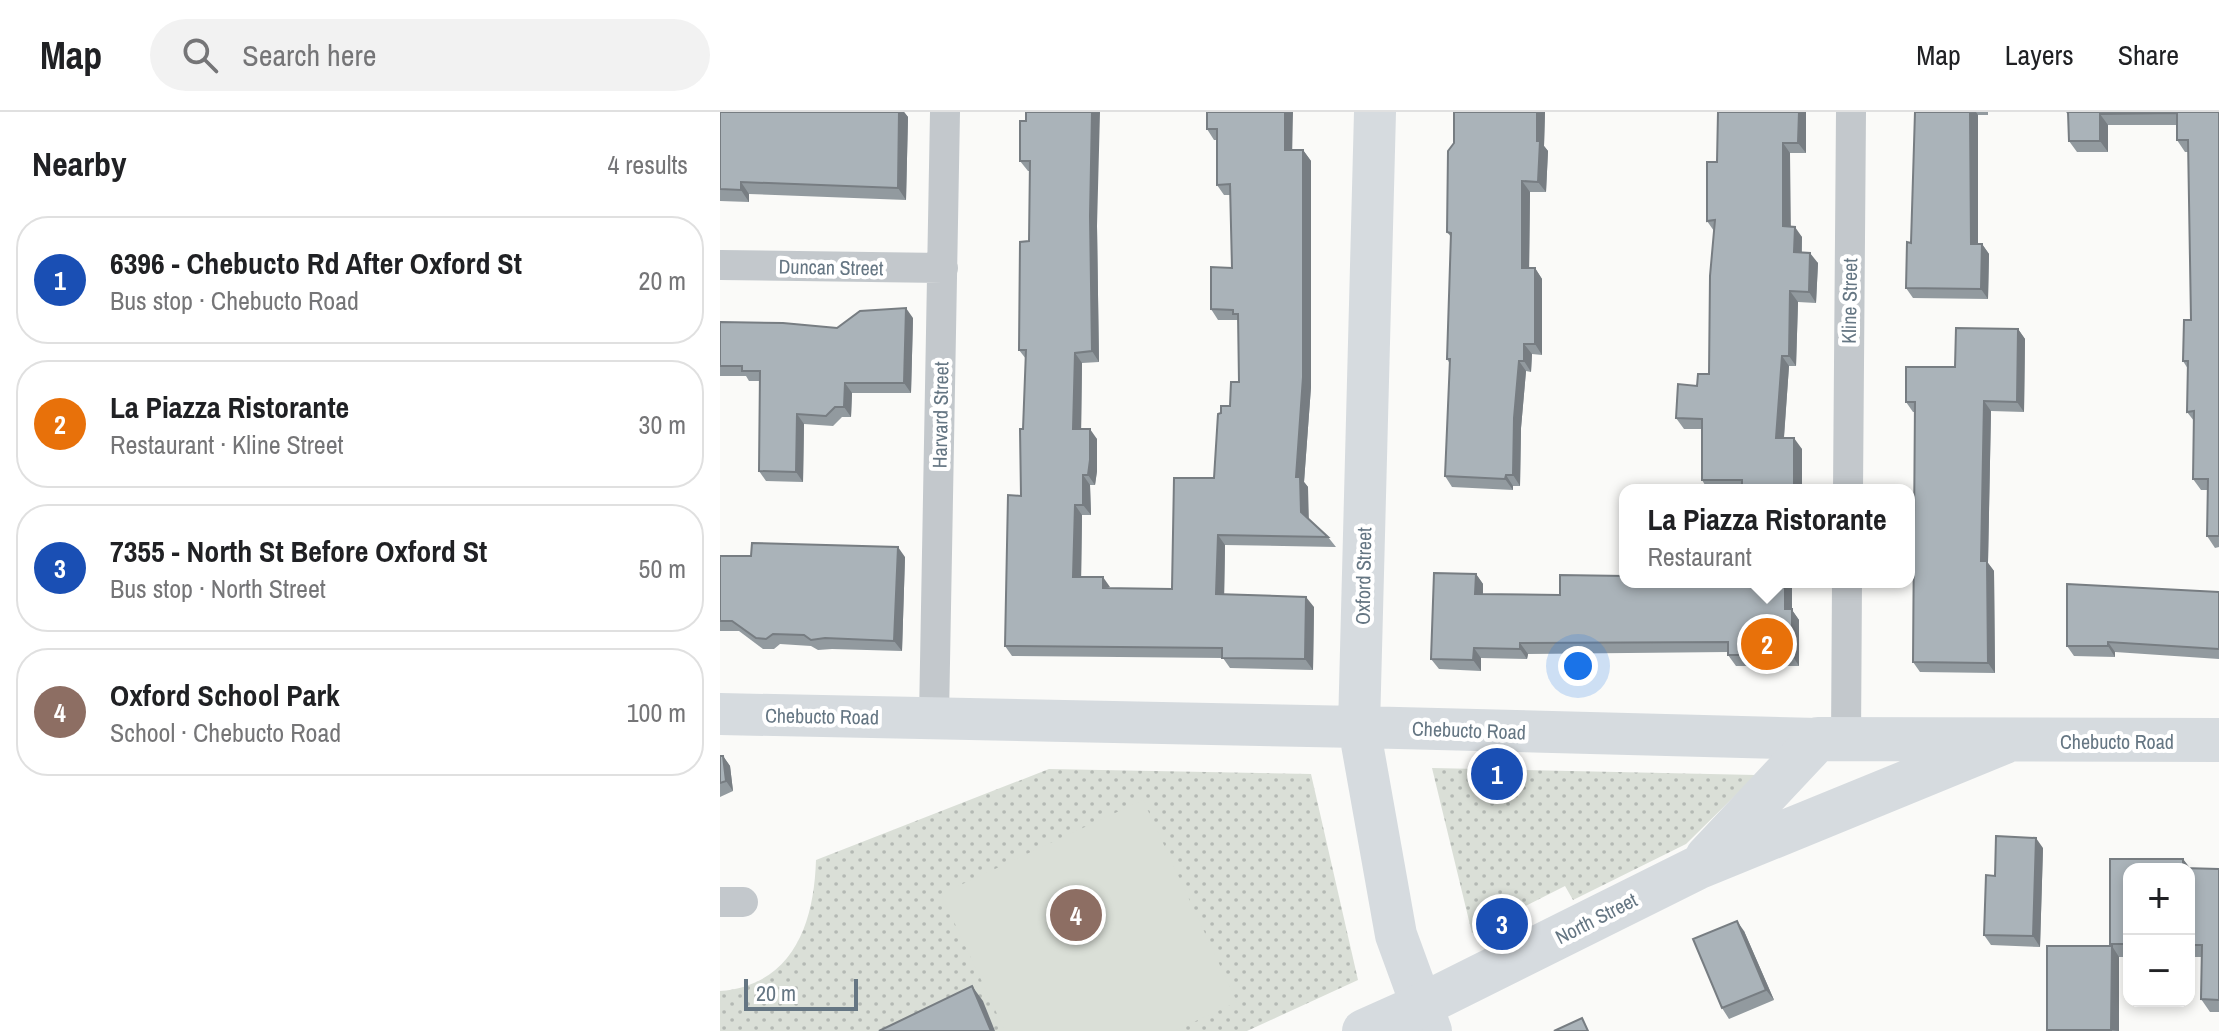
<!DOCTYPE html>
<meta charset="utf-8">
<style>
:root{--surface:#fff;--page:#f2f2f2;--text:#202124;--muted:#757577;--line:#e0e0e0;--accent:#e4572e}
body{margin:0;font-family:"Archivo Narrow",sans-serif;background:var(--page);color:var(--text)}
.controls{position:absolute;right:24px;bottom:24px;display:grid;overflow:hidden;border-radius:16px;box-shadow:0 4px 12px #0003}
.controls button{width:72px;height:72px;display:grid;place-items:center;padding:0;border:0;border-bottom:2px solid var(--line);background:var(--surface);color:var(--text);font:40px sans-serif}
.scale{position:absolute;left:24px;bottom:20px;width:114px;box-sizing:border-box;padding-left:8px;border:4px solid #657683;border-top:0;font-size:22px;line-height:28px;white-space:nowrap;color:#657683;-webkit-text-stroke:6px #fff;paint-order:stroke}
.you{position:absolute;left:858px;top:554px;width:28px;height:28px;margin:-20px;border:6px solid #fff;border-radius:50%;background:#1a73e8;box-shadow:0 0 0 12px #1a73e833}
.badge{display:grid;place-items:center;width:52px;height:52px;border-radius:50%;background:var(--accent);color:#fff;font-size:26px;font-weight:700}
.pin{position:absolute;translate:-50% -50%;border:4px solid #fff;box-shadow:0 2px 8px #0006}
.popup{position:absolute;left:899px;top:372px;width:296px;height:104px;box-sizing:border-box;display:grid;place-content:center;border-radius:16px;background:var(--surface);filter:drop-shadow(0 2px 6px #0005);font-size:26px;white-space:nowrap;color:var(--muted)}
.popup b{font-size:30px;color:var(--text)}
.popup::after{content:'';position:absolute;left:50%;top:100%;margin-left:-16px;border:16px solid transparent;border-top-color:var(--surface)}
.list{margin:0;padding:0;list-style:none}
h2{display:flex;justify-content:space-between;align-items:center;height:104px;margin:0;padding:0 32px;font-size:34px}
h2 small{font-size:26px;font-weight:400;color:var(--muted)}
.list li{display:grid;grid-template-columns:52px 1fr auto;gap:24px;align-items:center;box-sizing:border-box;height:128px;margin:0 16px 16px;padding:0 16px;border:2px solid var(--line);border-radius:32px}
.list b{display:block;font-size:30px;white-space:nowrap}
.list p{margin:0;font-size:26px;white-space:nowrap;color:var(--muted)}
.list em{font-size:26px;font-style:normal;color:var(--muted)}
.icon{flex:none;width:44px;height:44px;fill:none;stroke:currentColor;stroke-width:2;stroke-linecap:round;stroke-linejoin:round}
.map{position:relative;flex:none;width:1499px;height:919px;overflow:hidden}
header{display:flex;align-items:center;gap:48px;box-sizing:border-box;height:112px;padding:0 40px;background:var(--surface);border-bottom:2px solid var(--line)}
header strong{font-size:38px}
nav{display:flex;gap:44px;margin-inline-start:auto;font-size:28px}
.search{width:560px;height:72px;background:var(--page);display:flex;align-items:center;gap:20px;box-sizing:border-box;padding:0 28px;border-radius:44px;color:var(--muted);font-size:30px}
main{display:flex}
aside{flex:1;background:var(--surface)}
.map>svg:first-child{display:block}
.green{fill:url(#green-dots)}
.pitch{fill:#dadfd7}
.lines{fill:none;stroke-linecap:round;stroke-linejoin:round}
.street{stroke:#c3c8cc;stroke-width:30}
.secondary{stroke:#d6dbdf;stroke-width:42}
.primary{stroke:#d6dbdf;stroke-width:44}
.wall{fill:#929a9f}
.shaded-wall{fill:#777d82}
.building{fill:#aab3b9;stroke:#777d82;stroke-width:2}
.labels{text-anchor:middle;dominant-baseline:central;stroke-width:8;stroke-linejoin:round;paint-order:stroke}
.street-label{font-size:20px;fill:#657683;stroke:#fff}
</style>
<header>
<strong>Map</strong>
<div class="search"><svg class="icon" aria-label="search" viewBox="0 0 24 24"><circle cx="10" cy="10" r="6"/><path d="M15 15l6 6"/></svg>Search here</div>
<nav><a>Map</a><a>Layers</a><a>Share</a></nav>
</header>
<main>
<aside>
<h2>Nearby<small>4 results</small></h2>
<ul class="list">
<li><span class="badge" style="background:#1a4fb4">1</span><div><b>6396 - Chebucto Rd After Oxford St</b><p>Bus stop · Chebucto Road</p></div><em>20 m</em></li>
<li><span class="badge" style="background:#e8710a">2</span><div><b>La Piazza Ristorante</b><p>Restaurant · Kline Street</p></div><em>30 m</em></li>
<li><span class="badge" style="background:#1a4fb4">3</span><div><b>7355 - North St Before Oxford St</b><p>Bus stop · North Street</p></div><em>50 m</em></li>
<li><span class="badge" style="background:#8d6e63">4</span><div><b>Oxford School Park</b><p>School · Chebucto Road</p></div><em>100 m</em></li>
</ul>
</aside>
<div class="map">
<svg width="1499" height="919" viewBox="0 0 1499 919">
<defs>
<pattern id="green-dots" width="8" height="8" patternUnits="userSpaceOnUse" patternTransform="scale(2)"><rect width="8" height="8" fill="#dadfd7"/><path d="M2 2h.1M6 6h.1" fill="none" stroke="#b4b9b4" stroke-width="1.8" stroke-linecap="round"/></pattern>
</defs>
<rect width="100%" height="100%" fill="#fafaf8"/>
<path class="green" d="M 712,656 L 1036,663 L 966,732 L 853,788 L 845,774 L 752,821 Z
M 329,657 L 591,662 L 638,868 L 527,919 L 0,919 L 0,879 C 73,873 94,812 96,748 Z"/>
<path class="pitch" d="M 423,688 L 517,890 L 454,919 L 285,919 L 221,782 Z"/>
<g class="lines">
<path class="street" d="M 0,153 L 223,156
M 1128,378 L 1131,0
M 214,606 L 225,0
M 1126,628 L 1127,470
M 0,790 L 23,790"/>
<path class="secondary" d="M 655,0 L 639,615 L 676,823 L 711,919
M 0,602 L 639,615 L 1098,627"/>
<path class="primary" d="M 987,745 L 1098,627 L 1499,628
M 644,919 L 700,894 L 977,756 L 1285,630"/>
</g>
<path class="wall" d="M 0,0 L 184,0 L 188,5 L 186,88 L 29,82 L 29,90 L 0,89 Z
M 487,0 L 573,38 L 583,38 L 591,49 L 591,275 L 584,370 L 588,375 L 588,407 L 608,425 L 616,435 L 505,433 L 504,482 L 594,495 L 593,558 L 510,556 L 503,546 L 292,544 L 285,534 L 301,384 L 306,247 L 299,238 L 309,129 L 310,59 L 308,59 L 300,49 L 300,9 L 377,114 L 379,250 L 362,251 L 361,317 L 377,327 L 377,359 L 375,373 L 370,373 L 371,403 L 362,403 L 361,465 L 390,476 L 452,477 L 494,366 L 501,301 L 510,294 L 519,270 L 518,209 L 518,208 L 498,208 L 491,197 L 512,156 L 510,83 L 504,83 L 497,73 L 497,28 L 494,28 L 487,17 Z
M 734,0 L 825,0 L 824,34 L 828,39 L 826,80 L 810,80 L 809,156 L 815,156 L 822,167 L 822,243 L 812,242 L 811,260 L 806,259 L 801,316 L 800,374 L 793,374 L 793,378 L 732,375 L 725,364 L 730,252 L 727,247 L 731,125 L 727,120 L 734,31 Z
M 998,0 L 1086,0 L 1086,41 L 1070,41 L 1070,115 L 1082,125 L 1082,140 L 1098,151 L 1096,191 L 1078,190 L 1076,254 L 1069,254 L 1064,326 L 1082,337 L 1082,378 L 988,378 L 982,368 L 982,317 L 964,317 L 956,306 L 977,274 L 989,262 L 994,119 L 987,109 L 997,50 Z
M 1195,0 L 1268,0 L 1268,3 L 1258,3 L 1258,132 L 1262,132 L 1269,142 L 1268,187 L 1193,186 L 1186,176 L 1191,131 Z
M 1346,0 L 1499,0 L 1499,435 L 1495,436 L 1487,424 L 1488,378 L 1481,378 L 1473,367 L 1474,309 L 1467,300 L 1468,257 L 1463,249 L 1471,208 L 1468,40 L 1465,40 L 1457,28 L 1457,13 L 1388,13 L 1388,40 L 1357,40 L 1349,29 L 1349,4 Z
M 193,206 L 191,281 L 132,281 L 131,305 L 122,305 L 113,314 L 84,312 L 83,370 L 46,369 L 39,359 L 40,269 L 29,269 L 26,264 L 0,264 L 0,210 L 117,216 Z
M 1298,217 L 1305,227 L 1304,300 L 1271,299 L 1268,451 L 1274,459 L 1275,561 L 1200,560 L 1193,550 L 1195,300 L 1193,300 L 1186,290 L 1235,255 Z
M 0,444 L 185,445 L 182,539 L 112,537 L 98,538 L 91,534 L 60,532 L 54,537 L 43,537 L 19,519 L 0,519 Z
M 756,462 L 763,472 L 763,482 L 840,483 L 1072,498 L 1079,508 L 1079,554 L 1016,554 L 1008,543 L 1008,540 L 808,542 L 807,547 L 761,546 L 761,559 L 719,557 L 711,547 Z
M 1499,480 L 1499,547 L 1395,540 L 1395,545 L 1354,544 L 1347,534 Z
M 0,644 L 3,644 L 10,654 L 13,679 L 0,685 Z
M 1323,736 L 1320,835 L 1271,833 L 1264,823 L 1275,764 Z
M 1390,747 L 1463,747 L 1470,756 L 1499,757 L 1499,900 L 1490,900 L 1481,887 L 1482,845 L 1469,845 L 1469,757 L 1409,757 L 1409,845 L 1399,845 L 1399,919 L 1328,919 L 1327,834 L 1392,834 L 1390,832 Z
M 1024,819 L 1054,888 L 1009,907 L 1002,896 Z"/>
<path class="shaded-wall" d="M 179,0 L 184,0 L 188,5 L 186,88 L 178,76 Z
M 372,0 L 380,0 L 377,114 L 379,250 L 372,239 L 370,104 Z
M 565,0 L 573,0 L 572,48 L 565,38 Z
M 817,0 L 825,0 L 824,34 L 828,39 L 826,80 L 818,70 Z
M 1079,0 L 1086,0 L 1086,41 L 1078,31 Z
M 1250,0 L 1256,0 L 1258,3 L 1258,142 L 1251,132 Z
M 1380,2 L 1388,13 L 1388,40 L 1380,29 Z
M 1063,31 L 1070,41 L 1071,125 L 1063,114 Z
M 583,38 L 591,49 L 591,275 L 584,370 L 588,375 L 589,411 L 581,400 L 576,365 Z
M 802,69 L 810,80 L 809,166 L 802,156 Z
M 21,70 L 29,82 L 29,90 L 21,78 Z
M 1075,115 L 1082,125 L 1081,150 L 1074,140 Z
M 1262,132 L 1269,142 L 1268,187 L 1261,177 Z
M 1090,141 L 1098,151 L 1096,191 L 1089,180 Z
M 815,156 L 822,167 L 822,243 L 815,232 Z
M 1070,179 L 1078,190 L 1076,254 L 1069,244 Z
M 186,196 L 193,206 L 191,281 L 184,271 Z
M 1298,217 L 1305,227 L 1304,300 L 1297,290 Z
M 804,232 L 812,242 L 811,260 L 804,249 Z
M 355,241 L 362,251 L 361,327 L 353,317 Z
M 1062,244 L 1069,254 L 1063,337 L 1056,326 Z
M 799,249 L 806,259 L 801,316 L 800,374 L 793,363 L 794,306 Z
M 125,271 L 132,281 L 131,305 L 124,295 Z
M 1264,289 L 1271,299 L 1268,451 L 1274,459 L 1275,561 L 1268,551 L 1261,449 Z
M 77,302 L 84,312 L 83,370 L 76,360 Z
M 370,317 L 377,327 L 377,359 L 375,373 L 368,363 Z
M 1074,326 L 1082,337 L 1082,378 L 1074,378 Z
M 363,363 L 370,373 L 371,403 L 363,393 Z
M 786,363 L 793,374 L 793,378 L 785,367 Z
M 355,393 L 362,403 L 361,475 L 353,465 Z
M 498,423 L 505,433 L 504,492 L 496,482 Z
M 178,435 L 185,445 L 182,539 L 174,529 Z
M 756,462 L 763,472 L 763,493 L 755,482 Z
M 383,465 L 390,475 L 383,476 Z
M 1065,470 L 1072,470 L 1072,498 L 1079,508 L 1079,554 L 1072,543 L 1065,497 Z
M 586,485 L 594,495 L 593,558 L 585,547 Z
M 1388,530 L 1395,540 L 1395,545 L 1388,534 Z
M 800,531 L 808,542 L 807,547 L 800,537 Z
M 754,536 L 761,546 L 761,559 L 753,548 Z
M 3,644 L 10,654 L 13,679 L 6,669 Z
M 1316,726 L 1323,736 L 1320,835 L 1313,824 Z
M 1463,747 L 1472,759 L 1463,757 Z
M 1017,809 L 1024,819 L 1054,888 L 1046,878 Z
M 1392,834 L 1399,845 L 1399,919 L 1391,918 Z
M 252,874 L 263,889 L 275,919 L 271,919 Z"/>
<path class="building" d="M 0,0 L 179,0 L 178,76 L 21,70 L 21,78 L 0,77 Z
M 306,0 L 372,0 L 370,104 L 372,239 L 355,241 L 353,317 L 370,317 L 370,348 L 368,363 L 363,363 L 363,393 L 355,393 L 353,465 L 383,465 L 383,476 L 452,477 L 454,366 L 494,366 L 498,302 L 501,301 L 501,294 L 510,294 L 511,270 L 519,270 L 518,202 L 513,202 L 513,198 L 491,197 L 491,155 L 512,156 L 510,72 L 497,73 L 497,17 L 487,17 L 487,0 L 565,0 L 565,38 L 583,38 L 583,265 L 576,365 L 580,365 L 581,400 L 608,425 L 498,423 L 496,482 L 586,485 L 585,547 L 502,546 L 502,536 L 285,534 L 288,383 L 301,384 L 300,317 L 303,317 L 306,238 L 299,238 L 300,130 L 309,129 L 310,49 L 300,49 L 300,9 L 306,9 Z
M 734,0 L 817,0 L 817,29 L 820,29 L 818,70 L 802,69 L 802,156 L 815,156 L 815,232 L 804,232 L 804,249 L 799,249 L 794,306 L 793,363 L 786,363 L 785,367 L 725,364 L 730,247 L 727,247 L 731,121 L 727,120 L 728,39 L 734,31 Z
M 998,0 L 1079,0 L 1078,31 L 1063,31 L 1063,114 L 1075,115 L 1074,140 L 1090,141 L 1089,180 L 1070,179 L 1069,244 L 1062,244 L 1056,326 L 1074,326 L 1074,378 L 1022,378 L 1022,368 L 982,368 L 982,307 L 956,306 L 958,272 L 977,274 L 978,262 L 989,262 L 990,164 L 995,108 L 987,109 L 987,50 L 997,50 Z
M 1195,0 L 1250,0 L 1251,132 L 1262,132 L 1261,177 L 1186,176 L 1187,130 L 1191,131 Z
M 1348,0 L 1499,0 L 1499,424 L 1487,424 L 1488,367 L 1473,367 L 1474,299 L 1467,300 L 1468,249 L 1463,249 L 1464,208 L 1471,208 L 1468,28 L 1457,28 L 1457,1 L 1380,2 L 1380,29 L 1349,29 Z
M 186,196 L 184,271 L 125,271 L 124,295 L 115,295 L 106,304 L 77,302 L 76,360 L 39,359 L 40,259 L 22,259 L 22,254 L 0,254 L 0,210 L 63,211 L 117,216 L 140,199 Z
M 1236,216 L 1298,217 L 1297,290 L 1264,289 L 1261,449 L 1267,449 L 1268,551 L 1193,550 L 1195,290 L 1186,290 L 1186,255 L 1235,255 Z
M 32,431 L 178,435 L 174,529 L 105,526 L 91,528 L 84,523 L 53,522 L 46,527 L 36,526 L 12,509 L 0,509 L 0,444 L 31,444 Z
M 714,461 L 756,462 L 755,482 L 840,483 L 840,463 L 905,464 L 905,470 L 1065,470 L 1065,497 L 1072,497 L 1072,543 L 1008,543 L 1008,530 L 800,531 L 800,537 L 754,536 L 753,548 L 711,547 Z
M 1347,472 L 1499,480 L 1499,537 L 1388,530 L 1388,534 L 1347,534 Z
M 0,644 L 3,644 L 6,669 L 0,671 Z
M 1276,724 L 1316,726 L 1313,824 L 1264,823 L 1266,763 L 1275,764 Z
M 1390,747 L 1463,747 L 1463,756 L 1499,757 L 1499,888 L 1481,887 L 1482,833 L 1469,833 L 1469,757 L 1409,757 L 1409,832 L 1390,832 Z
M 1017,809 L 1046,878 L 1002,896 L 973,827 Z
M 1327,834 L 1392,834 L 1391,918 L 1327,918 Z
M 252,874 L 271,919 L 159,919 Z
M 862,906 L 868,919 L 834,919 Z"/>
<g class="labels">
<g class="street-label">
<text transform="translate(111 155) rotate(1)">Duncan Street</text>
<text transform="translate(1129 189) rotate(-89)">Kline Street</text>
<text transform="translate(220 303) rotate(-89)">Harvard Street</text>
<text transform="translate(643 464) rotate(-89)">Oxford Street</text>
<text transform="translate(102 604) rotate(1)">Chebucto Road</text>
<text transform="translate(749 618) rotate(2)">Chebucto Road</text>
<text x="1397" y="629">Chebucto Road</text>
<text transform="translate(876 806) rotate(-27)">North Street</text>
</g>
</g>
</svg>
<div class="controls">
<button>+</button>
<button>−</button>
</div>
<div class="scale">20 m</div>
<div class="you"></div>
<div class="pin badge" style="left:777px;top:662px;background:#1a4fb4">1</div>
<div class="pin badge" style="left:1047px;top:532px;background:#e8710a">2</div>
<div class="popup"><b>La Piazza Ristorante</b>Restaurant</div>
<div class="pin badge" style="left:782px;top:812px;background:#1a4fb4">3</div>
<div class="pin badge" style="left:356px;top:803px;background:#8d6e63">4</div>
</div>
</main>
